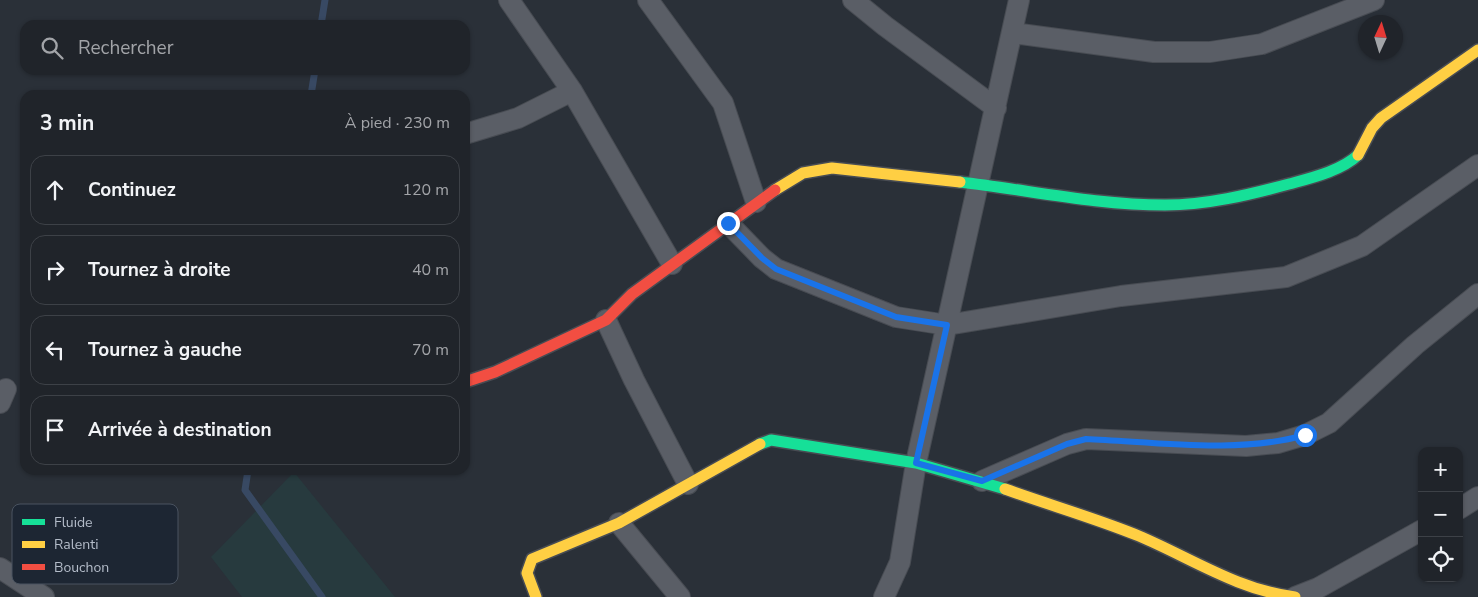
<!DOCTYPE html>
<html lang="fr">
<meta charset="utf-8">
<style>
:root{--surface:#20242a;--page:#2d3036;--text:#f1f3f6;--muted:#a2a4a8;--line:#3d4147}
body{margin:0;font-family:"Nunito Sans",sans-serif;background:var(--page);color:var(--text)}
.controls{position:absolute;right:15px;bottom:15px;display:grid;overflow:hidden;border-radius:10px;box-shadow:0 1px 4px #0004}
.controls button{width:45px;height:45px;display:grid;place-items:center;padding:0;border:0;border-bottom:1px solid var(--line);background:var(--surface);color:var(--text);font:25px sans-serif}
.compass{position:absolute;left:1358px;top:15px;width:45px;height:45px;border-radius:50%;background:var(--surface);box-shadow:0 1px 4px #0004;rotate:4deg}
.stop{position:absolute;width:15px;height:15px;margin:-11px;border:4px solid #1a73e8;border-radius:50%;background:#fff}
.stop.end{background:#1a73e8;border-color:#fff;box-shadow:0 1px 5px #0008}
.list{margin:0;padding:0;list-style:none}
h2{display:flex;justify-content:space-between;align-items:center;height:65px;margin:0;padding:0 20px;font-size:21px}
h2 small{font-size:16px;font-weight:400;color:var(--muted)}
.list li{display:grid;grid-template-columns:32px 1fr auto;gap:15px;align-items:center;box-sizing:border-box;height:70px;margin:0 10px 10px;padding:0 10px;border:1px solid var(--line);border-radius:15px}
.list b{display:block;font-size:19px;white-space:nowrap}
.list em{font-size:16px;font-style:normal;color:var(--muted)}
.icon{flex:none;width:28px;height:28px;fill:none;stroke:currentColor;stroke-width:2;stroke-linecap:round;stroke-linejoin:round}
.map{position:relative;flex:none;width:1478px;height:597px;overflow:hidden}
.search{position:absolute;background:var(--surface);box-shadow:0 1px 4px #0004;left:20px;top:20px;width:450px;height:55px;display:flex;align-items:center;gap:12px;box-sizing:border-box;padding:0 18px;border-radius:15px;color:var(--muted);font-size:19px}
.panel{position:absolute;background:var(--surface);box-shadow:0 1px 4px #0004;left:20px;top:90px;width:450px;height:385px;border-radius:15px}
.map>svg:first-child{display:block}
.green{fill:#273a3e}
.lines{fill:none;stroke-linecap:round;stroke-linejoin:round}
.stream{stroke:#384963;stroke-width:7}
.street-casing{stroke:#484c53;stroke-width:22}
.fast-casing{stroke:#484c53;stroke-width:14}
.slow-casing{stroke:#484c53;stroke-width:14}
.jam-casing{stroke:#484c53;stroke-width:14}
.street{stroke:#5a5e66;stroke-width:20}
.fast{stroke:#16e098;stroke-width:11}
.slow{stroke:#ffcf43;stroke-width:11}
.jam{stroke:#f24e42;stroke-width:11}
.route{stroke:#1a73e8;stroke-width:6}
.key{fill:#1d2633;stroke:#4a5360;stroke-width:1}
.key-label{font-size:14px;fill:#b4bcc9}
</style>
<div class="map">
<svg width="1478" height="597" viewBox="0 0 1478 597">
<rect width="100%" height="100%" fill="#2a3038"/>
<path class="green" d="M 294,472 L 395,597 L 242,597 L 211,557 Z"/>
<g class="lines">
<path class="stream" d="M 321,25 L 325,0
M 311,95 L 315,70
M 248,470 L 245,490 L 322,597"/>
<defs>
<path id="street" d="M 509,0 L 572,91 L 672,264
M 648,0 L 723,103 L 756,202
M 853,0 L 885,26 L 996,108
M 1013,33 L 1154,52 L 1210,52 L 1262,44 L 1374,0
M 465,134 L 518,118 L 572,91
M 728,223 L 762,258 L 776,269 L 896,317 L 947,325 L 1121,296 L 1286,277 L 1362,246 L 1478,165
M 606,320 L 634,380 L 688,484
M 0,403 L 6,389
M 982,481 L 1067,444 L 1086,439 L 1246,446 L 1278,443 L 1305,435 L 1329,423 L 1415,345 L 1478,294
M 1459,509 L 1478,497
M 619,523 L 680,597
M 0,568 L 44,597
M 884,597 L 900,562 L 916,463 L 1019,0
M 1295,597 L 1318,588 L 1422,530"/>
<path id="fast" d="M 960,182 C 1029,190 1096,205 1165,205 C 1207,205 1248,195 1289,184 C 1311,178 1341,171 1358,155
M 760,444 L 771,440 L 916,463 L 1005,489"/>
<path id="slow" d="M 1358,155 L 1372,128 L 1381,118 L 1478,50
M 775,190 L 803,173 L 832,168 L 960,182
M 1005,489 C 1049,505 1095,518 1139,536 C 1191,558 1238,590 1295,597
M 536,597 L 527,573 L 532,559 L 619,523 L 760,444"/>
<path id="jam" d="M 465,382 L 495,372 L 606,320 L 632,294 L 775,190"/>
</defs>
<use href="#street" class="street-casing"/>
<use href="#fast" class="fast-casing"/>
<use href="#slow" class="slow-casing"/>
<use href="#jam" class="jam-casing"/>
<use href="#street" class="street"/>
<use href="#fast" class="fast"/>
<use href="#slow" class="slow"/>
<use href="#jam" class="jam"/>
</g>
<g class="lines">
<path class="route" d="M 728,223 L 762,258 L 776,269 L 896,317 L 947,325 L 916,463 L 982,481 L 1067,444 L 1086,439 C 1156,442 1239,454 1305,435"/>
</g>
<rect x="12" y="504" width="166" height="80" rx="8" class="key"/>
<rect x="22" y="519" width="23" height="6" fill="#16e098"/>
<rect x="22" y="541" width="23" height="7" fill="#ffcf43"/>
<rect x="22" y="564" width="23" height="6" fill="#f24e42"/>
<g class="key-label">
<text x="54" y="527">Fluide</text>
<text x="54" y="549">Ralenti</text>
<text x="54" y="572">Bouchon</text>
</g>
</svg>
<div class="controls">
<button>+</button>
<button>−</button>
<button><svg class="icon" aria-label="locate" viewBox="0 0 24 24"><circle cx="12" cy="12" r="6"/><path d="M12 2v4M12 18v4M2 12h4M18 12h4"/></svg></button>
</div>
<svg class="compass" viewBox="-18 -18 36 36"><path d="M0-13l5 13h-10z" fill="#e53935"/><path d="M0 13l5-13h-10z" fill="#a2a4a8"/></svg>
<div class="stop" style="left:1305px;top:435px"></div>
<div class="stop end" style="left:728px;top:223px"></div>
<div class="search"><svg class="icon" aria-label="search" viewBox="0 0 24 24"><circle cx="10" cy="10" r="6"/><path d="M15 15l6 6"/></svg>Rechercher</div>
<section class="panel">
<h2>3 min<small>À pied · 230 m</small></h2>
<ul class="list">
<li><svg class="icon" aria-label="ahead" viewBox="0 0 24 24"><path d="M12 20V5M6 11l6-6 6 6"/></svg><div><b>Continuez</b></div><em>120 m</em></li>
<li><svg class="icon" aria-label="right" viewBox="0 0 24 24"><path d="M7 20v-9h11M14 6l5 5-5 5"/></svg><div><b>Tournez à droite</b></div><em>40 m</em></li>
<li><svg class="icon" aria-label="left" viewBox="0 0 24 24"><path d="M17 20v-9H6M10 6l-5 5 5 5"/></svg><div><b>Tournez à gauche</b></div><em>70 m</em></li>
<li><svg class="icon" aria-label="arrive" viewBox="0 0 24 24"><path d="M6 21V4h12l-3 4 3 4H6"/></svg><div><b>Arrivée à destination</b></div></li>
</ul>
</section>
</div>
